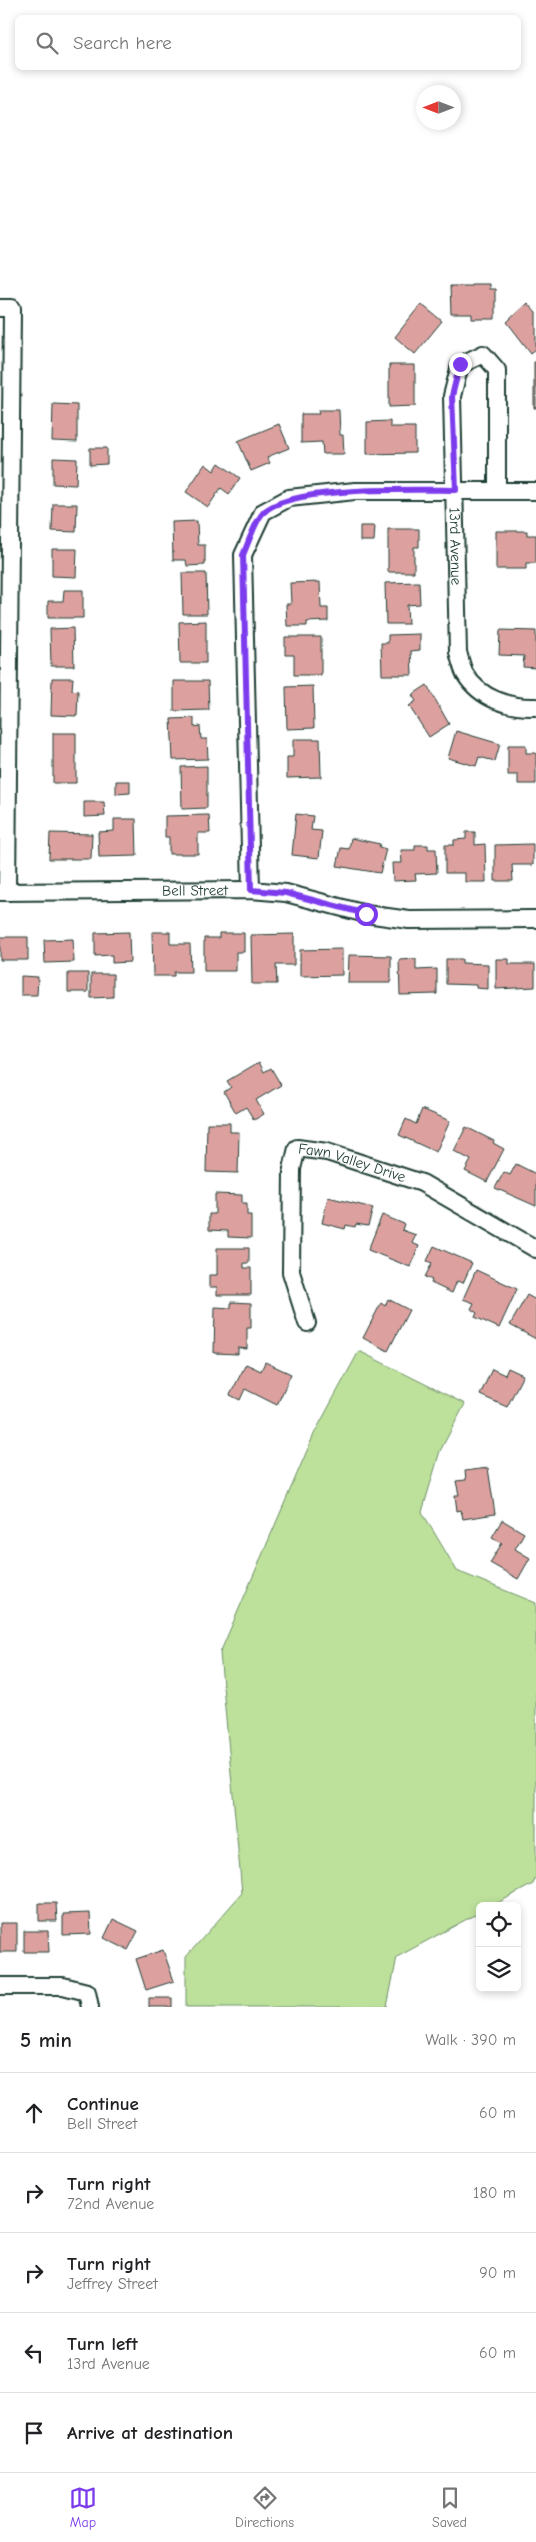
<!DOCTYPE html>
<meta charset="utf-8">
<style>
:root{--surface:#fff;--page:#f6f6f6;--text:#202124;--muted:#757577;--line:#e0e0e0;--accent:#7c3aed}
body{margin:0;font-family:"Comic Neue",sans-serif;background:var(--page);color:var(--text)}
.controls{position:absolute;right:15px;bottom:15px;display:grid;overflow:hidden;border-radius:8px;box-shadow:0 2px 8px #0003}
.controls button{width:45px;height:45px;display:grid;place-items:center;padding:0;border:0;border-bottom:1px solid var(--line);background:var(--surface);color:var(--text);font:25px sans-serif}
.compass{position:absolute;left:416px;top:85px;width:45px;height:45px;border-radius:50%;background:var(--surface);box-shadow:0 2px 8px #0003;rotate:270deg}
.stop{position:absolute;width:15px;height:15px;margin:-11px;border:4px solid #7c3aed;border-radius:50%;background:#fff}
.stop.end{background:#7c3aed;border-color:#fff;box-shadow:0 1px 5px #0008}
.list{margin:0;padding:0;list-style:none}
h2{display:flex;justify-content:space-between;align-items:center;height:65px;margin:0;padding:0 20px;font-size:21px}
h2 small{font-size:16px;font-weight:400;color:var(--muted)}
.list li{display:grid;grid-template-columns:32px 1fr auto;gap:15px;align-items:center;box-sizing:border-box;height:80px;padding:0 20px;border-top:1px solid var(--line)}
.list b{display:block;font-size:19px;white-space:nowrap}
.list p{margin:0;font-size:16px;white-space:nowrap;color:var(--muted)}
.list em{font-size:16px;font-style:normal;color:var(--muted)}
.icon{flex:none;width:28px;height:28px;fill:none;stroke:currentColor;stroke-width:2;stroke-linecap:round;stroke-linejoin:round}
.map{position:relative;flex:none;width:536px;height:2007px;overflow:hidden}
.search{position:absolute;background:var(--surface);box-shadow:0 2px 8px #0003;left:15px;right:15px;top:15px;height:55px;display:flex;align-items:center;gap:12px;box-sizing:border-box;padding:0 18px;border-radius:8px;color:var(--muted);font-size:19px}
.sheet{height:465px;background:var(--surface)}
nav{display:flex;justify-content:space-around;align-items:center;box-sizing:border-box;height:70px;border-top:1px solid var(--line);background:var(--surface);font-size:14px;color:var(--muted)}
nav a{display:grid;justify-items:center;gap:2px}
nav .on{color:var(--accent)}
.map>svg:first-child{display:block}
.green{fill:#bde19b;stroke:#6e8f68}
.building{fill:#dca19f;stroke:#1f3d34}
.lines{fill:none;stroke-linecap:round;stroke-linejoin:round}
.street-casing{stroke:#1f3d34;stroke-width:20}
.street{stroke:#fff;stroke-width:16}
.route{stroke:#7c3aed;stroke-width:6}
.labels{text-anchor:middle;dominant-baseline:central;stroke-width:5;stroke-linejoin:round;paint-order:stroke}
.street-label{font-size:15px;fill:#1f3d34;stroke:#fff}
</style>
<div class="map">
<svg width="536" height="2007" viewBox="0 0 536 2007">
<rect width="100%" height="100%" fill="#fff"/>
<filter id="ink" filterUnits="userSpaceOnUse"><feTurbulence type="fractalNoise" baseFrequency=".02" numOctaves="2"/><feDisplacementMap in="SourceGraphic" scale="10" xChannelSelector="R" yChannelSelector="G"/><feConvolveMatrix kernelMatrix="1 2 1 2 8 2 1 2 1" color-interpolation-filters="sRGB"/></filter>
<g filter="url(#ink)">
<path class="green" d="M 359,1351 L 465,1404 L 440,1451 L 422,1512 L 457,1571 L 536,1603 L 536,1877 L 533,1884 L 492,1906 L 480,1906 L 480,1912 L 397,1957 L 387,2007 L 186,2007 L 186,1957 L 242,1893 L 220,1653 L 315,1432 Z"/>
<path class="building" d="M 471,284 L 489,284 L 489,289 L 495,289 L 495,319 L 472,319 L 472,314 L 451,314 L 450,286 L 471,286 Z
M 527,303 L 536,313 L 536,349 L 531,353 L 507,322 Z
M 421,304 L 442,321 L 415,354 L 395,337 Z
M 534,362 L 536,362 L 536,408 L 534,408 Z
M 389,365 L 415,365 L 415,406 L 389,407 Z
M 53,404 L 77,405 L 77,442 L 52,441 Z
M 318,410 L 339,410 L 340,435 L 343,435 L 344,454 L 323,454 L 322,442 L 301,443 L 301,414 L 319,414 Z
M 390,421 L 390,427 L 415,427 L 415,453 L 367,454 L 367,422 Z
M 279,424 L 289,448 L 267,457 L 270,463 L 251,471 L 238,441 Z
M 90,448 L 107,448 L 107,464 L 90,465 Z
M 53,458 L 77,459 L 76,485 L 53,484 Z
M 219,463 L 240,478 L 229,494 L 221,488 L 208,507 L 186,492 L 205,464 L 214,471 Z
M 53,504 L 77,504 L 76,532 L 52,531 Z
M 197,521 L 198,545 L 205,545 L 205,565 L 187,566 L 186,560 L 173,560 L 172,522 Z
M 360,526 L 375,526 L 374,541 L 360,541 Z
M 388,529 L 419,529 L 419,547 L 414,547 L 414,572 L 388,572 Z
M 496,531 L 527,531 L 527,535 L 536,535 L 536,563 L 526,563 L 526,569 L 496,569 Z
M 52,549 L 77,549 L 76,577 L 52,576 Z
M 182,573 L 206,573 L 207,614 L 183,614 Z
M 320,582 L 321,608 L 328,608 L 328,621 L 307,622 L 307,626 L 287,626 L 286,604 L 291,604 L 290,583 Z
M 419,582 L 420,604 L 407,605 L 408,624 L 386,624 L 385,583 Z
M 64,590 L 83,590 L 83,618 L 48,618 L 48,601 L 63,601 Z
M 206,621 L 206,663 L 180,663 L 179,622 Z
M 73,628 L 74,666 L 51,666 L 50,629 Z
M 500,630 L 536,631 L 536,668 L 523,667 L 524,656 L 499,655 Z
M 420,634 L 420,650 L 411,651 L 412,675 L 382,675 L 381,643 L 388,643 L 388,635 Z
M 285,637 L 321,637 L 321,675 L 294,675 L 294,655 L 285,655 Z
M 52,678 L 73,678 L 72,690 L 78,691 L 77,716 L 51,715 Z
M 174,681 L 208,681 L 209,710 L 174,711 Z
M 427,685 L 449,724 L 429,737 L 409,706 L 416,701 L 412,695 Z
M 313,686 L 314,728 L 287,729 L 286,687 Z
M 194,718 L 194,727 L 200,726 L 201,739 L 207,739 L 208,759 L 173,760 L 171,719 Z
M 456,731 L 500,744 L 495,761 L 479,757 L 476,766 L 448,758 Z
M 53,733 L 76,733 L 76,783 L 53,783 Z
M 293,739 L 320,739 L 321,777 L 287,778 L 287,757 L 293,757 Z
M 508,745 L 526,745 L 526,753 L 536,753 L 536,784 L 518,784 L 518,775 L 508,775 Z
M 207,766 L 207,808 L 182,809 L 181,767 Z
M 116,781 L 130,781 L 130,793 L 116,794 Z
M 84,802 L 104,802 L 105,816 L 84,817 Z
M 296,814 L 313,816 L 311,830 L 322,831 L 319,858 L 292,855 Z
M 209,815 L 210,833 L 198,833 L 198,854 L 169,854 L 169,837 L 165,837 L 165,816 Z
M 114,819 L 136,819 L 137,856 L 99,857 L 98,832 L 114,831 Z
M 466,832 L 475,832 L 475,845 L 485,844 L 486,882 L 465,882 L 465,873 L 445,873 L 445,845 L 454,845 L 454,840 L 466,839 Z
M 50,833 L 92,834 L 91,859 L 49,859 Z
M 351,838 L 380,844 L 379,847 L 386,849 L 380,873 L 337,866 L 341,848 L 349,849 Z
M 533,844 L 533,865 L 512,865 L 513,881 L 495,881 L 495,845 Z
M 415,845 L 428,845 L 428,849 L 436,849 L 437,873 L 415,874 L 416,880 L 393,881 L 392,863 L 402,863 L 401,850 L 415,850 Z
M 129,932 L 130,962 L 112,963 L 112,955 L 95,956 L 95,933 Z
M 152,932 L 170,932 L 170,944 L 190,944 L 191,972 L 174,972 L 174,976 L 153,976 Z
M 219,933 L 244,933 L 244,952 L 236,952 L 236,971 L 204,971 L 204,938 L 219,938 Z
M 294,934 L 294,965 L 276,965 L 277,984 L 252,984 L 251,935 Z
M 0,937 L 28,937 L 28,960 L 0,960 Z
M 73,939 L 74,962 L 45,963 L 44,940 Z
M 342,949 L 342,975 L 300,976 L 300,950 Z
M 349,955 L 391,956 L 391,983 L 348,983 Z
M 416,959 L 416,970 L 437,969 L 437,994 L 400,995 L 399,960 Z
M 446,959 L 462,959 L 462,963 L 488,964 L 488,989 L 476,988 L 476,985 L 446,984 Z
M 496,959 L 509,959 L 509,964 L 535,964 L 535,987 L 496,989 Z
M 68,973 L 88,973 L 88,992 L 68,992 Z
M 91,974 L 113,974 L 113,997 L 91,998 Z
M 21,976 L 38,977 L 37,995 L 21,995 Z
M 259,1062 L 264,1072 L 271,1068 L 281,1085 L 256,1100 L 264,1114 L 254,1120 L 246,1107 L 236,1113 L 224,1092 L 231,1087 L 227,1081 Z
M 422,1109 L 450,1121 L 436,1152 L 399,1135 L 406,1119 L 416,1124 Z
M 207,1123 L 230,1123 L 230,1132 L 239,1132 L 238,1173 L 206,1172 Z
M 466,1127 L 494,1141 L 493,1143 L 504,1149 L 487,1182 L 465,1171 L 471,1160 L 454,1151 Z
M 516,1164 L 536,1174 L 536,1206 L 495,1188 L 504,1172 L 510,1175 Z
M 215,1194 L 242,1195 L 242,1203 L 247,1203 L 247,1215 L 251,1215 L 251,1238 L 228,1237 L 228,1231 L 209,1230 L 209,1214 L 215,1214 Z
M 328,1197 L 373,1208 L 368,1226 L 356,1224 L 355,1227 L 346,1225 L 345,1229 L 322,1223 Z
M 382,1215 L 404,1224 L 402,1230 L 416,1235 L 412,1243 L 419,1246 L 410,1267 L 368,1250 Z
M 434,1246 L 472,1263 L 463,1283 L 457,1281 L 452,1293 L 431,1283 L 432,1280 L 425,1277 L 432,1263 L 427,1261 Z
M 217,1248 L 249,1248 L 249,1263 L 244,1263 L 244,1268 L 251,1268 L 251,1295 L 217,1295 L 217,1287 L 209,1287 L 209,1275 L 217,1275 Z
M 476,1270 L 517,1289 L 499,1328 L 475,1317 L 477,1313 L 471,1309 L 474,1303 L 463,1299 Z
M 527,1295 L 536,1300 L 536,1339 L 510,1325 Z
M 388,1299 L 409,1310 L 388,1351 L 363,1338 L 381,1303 L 385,1306 Z
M 231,1302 L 251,1303 L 251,1328 L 247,1328 L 247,1349 L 238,1348 L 238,1354 L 214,1353 L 215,1307 L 231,1308 Z
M 265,1362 L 291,1374 L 277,1405 L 245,1389 L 240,1400 L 230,1395 L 246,1364 L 261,1371 Z
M 508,1368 L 523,1375 L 507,1407 L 480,1395 L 492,1369 L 505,1375 Z
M 488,1468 L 495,1514 L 463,1519 L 461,1510 L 457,1511 L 455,1495 L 459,1495 L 456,1481 L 466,1480 L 465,1471 Z
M 502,1520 L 524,1533 L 515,1549 L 530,1558 L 518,1579 L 490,1563 L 502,1543 L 492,1537 Z
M 39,1903 L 56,1903 L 57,1921 L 39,1921 Z
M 90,1913 L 91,1934 L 63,1935 L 63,1914 Z
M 113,1919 L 138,1931 L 128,1950 L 104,1938 Z
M 0,1923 L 17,1923 L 17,1952 L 0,1952 Z
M 24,1931 L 48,1931 L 49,1952 L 24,1952 Z
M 163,1950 L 174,1981 L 146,1990 L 136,1959 Z
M 149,1998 L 172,1998 L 172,2007 L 149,2007 Z"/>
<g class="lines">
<defs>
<g id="street">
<path d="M 0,308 L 12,308 L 7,892"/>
<path id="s1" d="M 497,491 L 497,370 L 483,354 L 460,365 L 452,396 L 458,652 C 460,659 462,668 465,674 C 480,699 510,708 536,707"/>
<path d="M 251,890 L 243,555 L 263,512 L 289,498 L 355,491 L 536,491"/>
<path id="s2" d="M 0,892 L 251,890 L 286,893 L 366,914 L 409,920 L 536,919"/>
<path id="s3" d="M 307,1323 L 291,1272 L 292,1169 L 297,1148 L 327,1152 L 422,1183 L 536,1249"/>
<path d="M 0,1986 L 63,1986 L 87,1992 L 90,2007"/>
</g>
</defs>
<use href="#street" class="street-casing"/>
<use href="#street" class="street"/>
</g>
</g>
<g class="lines" filter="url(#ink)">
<path class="route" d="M 366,914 L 286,893 L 251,890 L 243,555 C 248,544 255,521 263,513 C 288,485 417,490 456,490 L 452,396 L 460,364"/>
</g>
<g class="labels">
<g class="street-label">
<text stroke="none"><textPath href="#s1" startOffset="350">13rd Avenue</textPath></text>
<text stroke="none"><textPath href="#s2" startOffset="195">Bell Street</textPath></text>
<text stroke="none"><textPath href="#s3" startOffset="235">Fawn Valley Drive</textPath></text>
</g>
</g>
</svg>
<div class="controls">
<button><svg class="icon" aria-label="locate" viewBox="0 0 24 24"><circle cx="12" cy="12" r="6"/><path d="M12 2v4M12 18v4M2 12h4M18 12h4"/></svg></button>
<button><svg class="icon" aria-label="layers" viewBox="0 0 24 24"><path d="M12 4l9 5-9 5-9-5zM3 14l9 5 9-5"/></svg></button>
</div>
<svg class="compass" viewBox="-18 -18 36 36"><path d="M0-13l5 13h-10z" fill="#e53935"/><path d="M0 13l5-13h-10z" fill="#757577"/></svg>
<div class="stop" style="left:366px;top:914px"></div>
<div class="stop end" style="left:460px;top:364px"></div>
<div class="search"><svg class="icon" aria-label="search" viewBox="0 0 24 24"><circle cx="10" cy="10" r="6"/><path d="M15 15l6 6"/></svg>Search here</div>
</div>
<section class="sheet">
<h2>5 min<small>Walk · 390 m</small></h2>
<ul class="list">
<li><svg class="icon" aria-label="ahead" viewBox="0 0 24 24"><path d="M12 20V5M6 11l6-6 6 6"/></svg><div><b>Continue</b><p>Bell Street</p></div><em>60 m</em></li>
<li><svg class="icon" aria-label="right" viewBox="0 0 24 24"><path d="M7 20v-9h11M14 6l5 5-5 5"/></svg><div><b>Turn right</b><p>72nd Avenue</p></div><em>180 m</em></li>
<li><svg class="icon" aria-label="right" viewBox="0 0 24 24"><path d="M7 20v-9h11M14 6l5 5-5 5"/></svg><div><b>Turn right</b><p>Jeffrey Street</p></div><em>90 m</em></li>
<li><svg class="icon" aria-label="left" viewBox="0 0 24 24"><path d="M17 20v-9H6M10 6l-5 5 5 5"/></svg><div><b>Turn left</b><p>13rd Avenue</p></div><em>60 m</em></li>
<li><svg class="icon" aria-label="arrive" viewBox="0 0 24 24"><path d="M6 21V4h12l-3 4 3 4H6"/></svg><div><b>Arrive at destination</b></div></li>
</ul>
</section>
<nav>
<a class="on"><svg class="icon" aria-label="map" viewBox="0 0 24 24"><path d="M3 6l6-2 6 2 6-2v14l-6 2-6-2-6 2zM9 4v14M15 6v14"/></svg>Map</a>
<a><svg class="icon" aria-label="directions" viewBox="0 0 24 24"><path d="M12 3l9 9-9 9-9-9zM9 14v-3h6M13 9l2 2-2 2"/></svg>Directions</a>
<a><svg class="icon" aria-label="saved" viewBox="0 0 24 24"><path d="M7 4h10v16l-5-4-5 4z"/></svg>Saved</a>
</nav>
